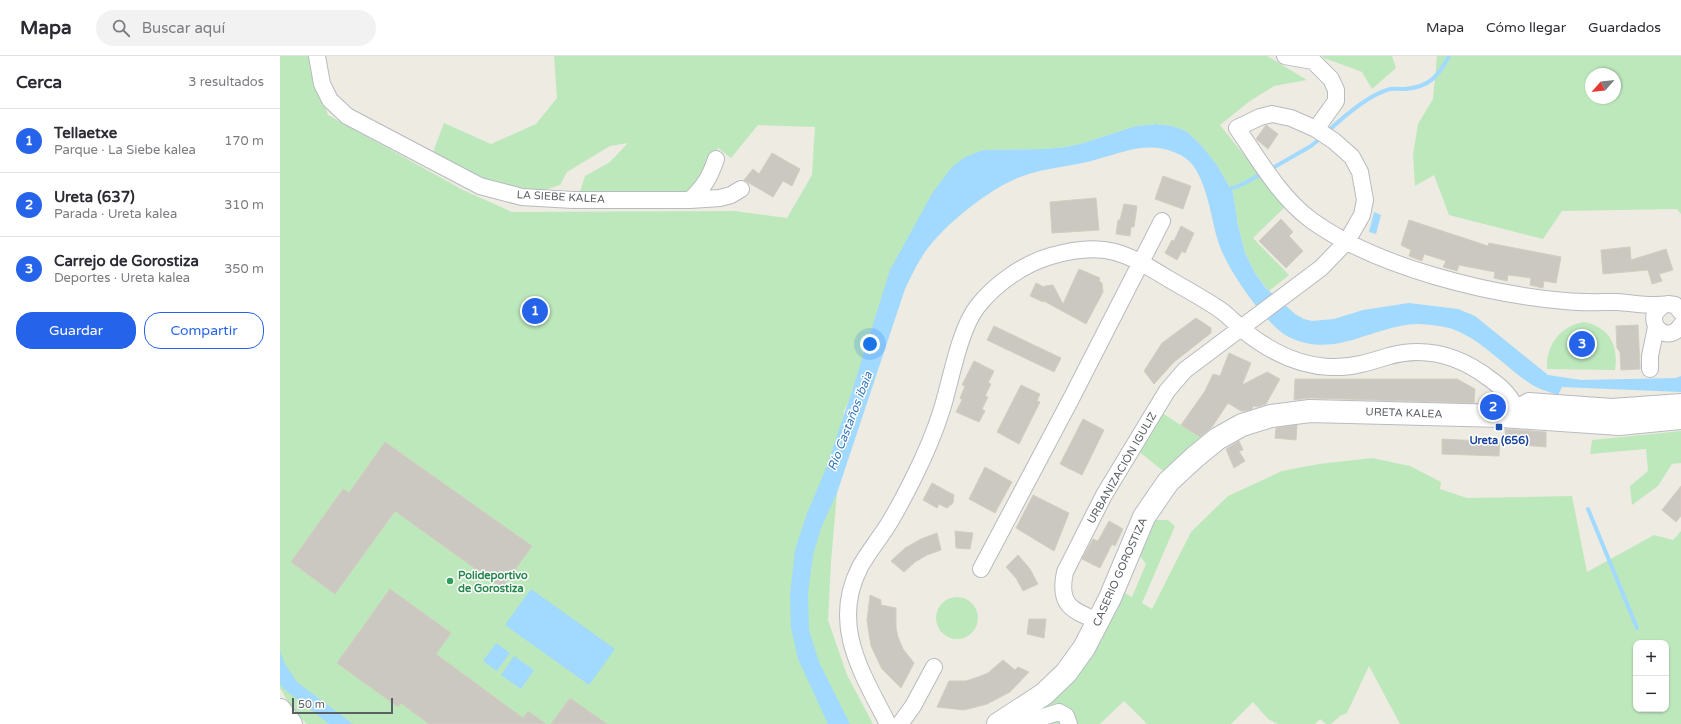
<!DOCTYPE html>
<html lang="es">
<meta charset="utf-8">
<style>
:root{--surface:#fff;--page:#f2f2f3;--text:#2b2b33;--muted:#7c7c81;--line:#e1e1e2;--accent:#2563eb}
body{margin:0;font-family:"Varela Round",sans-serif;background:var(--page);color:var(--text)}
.controls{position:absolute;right:12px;bottom:12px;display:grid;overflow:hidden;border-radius:8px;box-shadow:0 1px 3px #0004}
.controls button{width:36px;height:36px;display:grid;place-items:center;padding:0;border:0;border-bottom:1px solid var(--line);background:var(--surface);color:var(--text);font:20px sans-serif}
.compass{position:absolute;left:1305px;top:12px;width:36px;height:36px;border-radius:50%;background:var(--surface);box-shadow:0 1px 3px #0004;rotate:243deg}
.scale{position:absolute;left:12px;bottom:10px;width:101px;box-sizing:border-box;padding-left:4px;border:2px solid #5a5f64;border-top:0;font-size:11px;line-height:14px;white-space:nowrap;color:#5a5f64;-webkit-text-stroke:3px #fff;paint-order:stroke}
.you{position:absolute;left:590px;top:288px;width:14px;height:14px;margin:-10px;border:3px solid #fff;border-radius:50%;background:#1a73e8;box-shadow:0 0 0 6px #1a73e833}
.badge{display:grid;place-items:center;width:26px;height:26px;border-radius:50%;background:var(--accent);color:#fff;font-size:13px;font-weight:700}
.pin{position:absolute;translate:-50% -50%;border:2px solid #fff;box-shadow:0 1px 4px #0006}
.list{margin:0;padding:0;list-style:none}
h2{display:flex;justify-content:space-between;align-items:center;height:52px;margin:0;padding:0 16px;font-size:17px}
h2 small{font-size:13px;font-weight:400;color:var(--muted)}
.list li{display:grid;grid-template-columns:26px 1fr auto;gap:12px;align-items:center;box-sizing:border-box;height:64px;padding:0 16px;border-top:1px solid var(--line)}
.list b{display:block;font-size:15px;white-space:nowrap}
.list p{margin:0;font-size:13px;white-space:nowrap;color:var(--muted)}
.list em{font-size:13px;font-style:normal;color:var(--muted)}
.actions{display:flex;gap:8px;padding:12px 16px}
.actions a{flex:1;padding:9px 0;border:1px solid var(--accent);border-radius:16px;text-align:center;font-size:14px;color:var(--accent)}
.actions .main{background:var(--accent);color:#fff}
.icon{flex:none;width:22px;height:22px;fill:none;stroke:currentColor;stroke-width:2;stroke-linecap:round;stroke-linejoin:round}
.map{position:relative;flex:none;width:1401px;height:668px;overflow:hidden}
header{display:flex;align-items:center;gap:24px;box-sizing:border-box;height:56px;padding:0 20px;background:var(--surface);border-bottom:1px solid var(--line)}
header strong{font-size:19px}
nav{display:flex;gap:22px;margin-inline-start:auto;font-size:14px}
.search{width:280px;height:36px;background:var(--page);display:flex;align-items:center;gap:10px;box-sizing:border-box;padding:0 14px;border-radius:22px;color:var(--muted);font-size:15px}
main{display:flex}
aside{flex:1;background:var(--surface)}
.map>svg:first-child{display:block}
.green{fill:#bde8bc;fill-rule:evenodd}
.water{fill:#a1d9ff}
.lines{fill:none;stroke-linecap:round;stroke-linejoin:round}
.stream{stroke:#a1d9ff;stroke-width:4}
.building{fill:#cbc8c1;stroke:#d4cdc0}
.street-casing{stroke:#b7babf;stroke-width:18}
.secondary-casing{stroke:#b7bcc2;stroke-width:24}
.street{stroke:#fff;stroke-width:16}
.secondary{stroke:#fff;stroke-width:22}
.transit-dot{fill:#1a4fb4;stroke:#fff;stroke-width:1.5}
.leisure-dot{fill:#2e9e5b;stroke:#fff;stroke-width:1.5}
.labels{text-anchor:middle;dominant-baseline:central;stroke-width:3;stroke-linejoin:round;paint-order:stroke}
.street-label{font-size:11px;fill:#5a5f64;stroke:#fff}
.transit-label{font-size:11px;font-weight:bold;fill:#164399;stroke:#fff}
.leisure-label{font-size:11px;font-weight:bold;fill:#27864d;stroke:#fff;text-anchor:start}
.water-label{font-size:12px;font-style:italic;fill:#3679ba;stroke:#fff}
</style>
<header>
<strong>Mapa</strong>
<div class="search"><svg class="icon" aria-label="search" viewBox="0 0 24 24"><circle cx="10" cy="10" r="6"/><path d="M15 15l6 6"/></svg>Buscar aquí</div>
<nav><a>Mapa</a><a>Cómo llegar</a><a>Guardados</a></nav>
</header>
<main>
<aside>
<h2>Cerca<small>3 resultados</small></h2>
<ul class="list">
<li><span class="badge">1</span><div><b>Tellaetxe</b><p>Parque · La Siebe kalea</p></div><em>170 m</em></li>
<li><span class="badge">2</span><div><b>Ureta (637)</b><p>Parada · Ureta kalea</p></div><em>310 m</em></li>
<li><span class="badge">3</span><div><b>Carrejo de Gorostiza</b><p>Deportes · Ureta kalea</p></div><em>350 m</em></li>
</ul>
<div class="actions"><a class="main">Guardar</a><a>Compartir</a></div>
</aside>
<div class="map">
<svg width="1401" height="668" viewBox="0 0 1401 668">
<rect width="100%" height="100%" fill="#eeebe2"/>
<path class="green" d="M 0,0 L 30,0 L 48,59 L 183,134 L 232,156 L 455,155 L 507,162 L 532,119 L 535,71 L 478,69 L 451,102 L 438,92 L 421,119 L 407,138 L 299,139 L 305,120 L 330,106 L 348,87 L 330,90 L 287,116 L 280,129 L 242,141 L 150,104 L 164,67 L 211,88 L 256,68 L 277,42 L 274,0 L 987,0 L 1027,24 L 994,30 L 970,45 L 940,69 L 1005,151 L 973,182 L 1009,219 L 989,235 L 975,217 L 965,197 L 958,169 L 953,137 L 937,109 L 922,90 L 906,75 L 892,70 L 876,68 L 856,70 L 800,88 L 785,91 L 765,93 L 703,94 L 685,101 L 564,355 L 551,506 L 548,564 L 567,619 L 593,668 L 27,668 L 13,654 L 0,632 Z
M 1042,0 L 1112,0 L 1116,12 L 1092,33 L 1082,16 L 1044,2 Z
M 1157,0 L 1401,0 L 1401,158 L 1397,153 L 1282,155 L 1263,183 L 1169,159 L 1154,119 L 1135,130 L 1133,99 L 1138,68 L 1153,43 ZM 1311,18 L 1335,18 L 1335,42 L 1311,42 Z
M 1304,266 C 1329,271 1339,289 1335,314 L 1267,313 C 1266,289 1280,270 1304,266 Z
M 879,355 L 924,384 L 887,418 L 857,394 Z
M 1401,375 L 1401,407 L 1392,408 L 1378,430 L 1352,449 L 1350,430 L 1368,415 L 1366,393 L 1310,398 L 1312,384 Z
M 1092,402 L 1130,410 L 1161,426 L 1160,433 L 1187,442 L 1292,440 L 1307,516 L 1374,479 L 1393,484 L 1401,475 L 1401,668 L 1120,668 L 1089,610 L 1067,657 L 1060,660 L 1051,668 L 1046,668 L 1040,663 L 1035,668 L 998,668 L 988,663 L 973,646 L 951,668 L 867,668 L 844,645 L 820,668 L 708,668 L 762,629 L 799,587 L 830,528 L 852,541 L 866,508 L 860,500 L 865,479 L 874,464 L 888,464 L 895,470 L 862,547 L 872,553 L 911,476 L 948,440 L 1002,415 L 1039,408 ZM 1356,587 L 1386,587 L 1386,653 L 1356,653 Z
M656 562a21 21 0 1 1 42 0a21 21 0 1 1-42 0Z"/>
<path class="water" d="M 876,68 L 892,70 L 906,75 L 922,90 L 937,109 L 953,137 L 958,169 L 965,197 L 975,217 L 986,232 L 1015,258 L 1024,263 L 1032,265 L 1054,263 L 1083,254 L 1129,247 L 1178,253 L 1195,260 L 1268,319 L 1301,324 L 1396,322 L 1401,320 L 1401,336 L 1282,331 L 1278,339 C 1270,336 1262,334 1254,330 C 1224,312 1195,274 1159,270 C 1152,269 1144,268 1138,268 C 1092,269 1054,305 1007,280 C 984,267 945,210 938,185 C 931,162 927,124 910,106 C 903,99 893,95 884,93 C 860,88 841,97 818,103 C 793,111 765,111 740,121 C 709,133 664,169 645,196 C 637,208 631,220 625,233 L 557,437 L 541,472 L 533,499 L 528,537 L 529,574 L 539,606 L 570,668 L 548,668 L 518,603 L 511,571 L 510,539 L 515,494 L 526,460 L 546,412 L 572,335 L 610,214 L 653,136 L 672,111 L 685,101 L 703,94 L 765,93 L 785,91 L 800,88 L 856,70 Z
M 1094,156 L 1101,159 L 1096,178 L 1089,176 Z
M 251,533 L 335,593 L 309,629 L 225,569 Z
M 216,587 L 230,597 L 217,615 L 203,605 Z
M 0,595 L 5,608 L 17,626 L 73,668 L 49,668 L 4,633 L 0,628 Z
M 234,600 L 254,614 L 241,633 L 221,619 Z"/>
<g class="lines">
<path class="stream" d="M 1046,77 C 1062,62 1087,40 1107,34 C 1112,32 1119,33 1125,33 C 1149,31 1158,21 1169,0
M 989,114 L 1031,90 L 1042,81
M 948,134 L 963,128 L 983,117
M 1308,453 L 1357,572"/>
</g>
<path class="building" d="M 986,69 L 998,78 L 988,93 L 976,83 Z
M 492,97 L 520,113 L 512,130 L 503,125 L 493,141 L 464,124 L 473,113 L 479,118 Z
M 883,120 L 911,130 L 903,153 L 875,143 Z
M 816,142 L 819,174 L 772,177 L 770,146 Z
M 844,148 L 857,150 L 854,171 L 851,171 L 850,180 L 836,178 L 838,164 L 840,164 Z
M 1001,163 L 1013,176 L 1009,180 L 1023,195 L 1006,212 L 979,185 Z
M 1129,164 L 1208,190 L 1209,187 L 1281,201 L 1276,227 L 1264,225 L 1263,232 L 1250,229 L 1251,222 L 1228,219 L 1227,225 L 1214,222 L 1215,216 L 1179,209 L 1177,215 L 1163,211 L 1166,205 L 1144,198 L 1142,205 L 1129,200 L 1131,194 L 1121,189 Z
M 901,170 L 914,177 L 905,197 L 902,195 L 897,204 L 885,197 L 892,184 L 894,185 Z
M 1350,191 L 1351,204 L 1386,193 L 1393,214 L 1379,218 L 1382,225 L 1372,228 L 1368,214 L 1323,218 L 1321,194 Z
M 799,213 L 820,222 L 819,225 L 822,227 L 823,236 L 806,268 L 764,245 L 763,246 L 750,240 L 756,227 L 764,231 L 765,230 L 773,229 L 783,248 Z
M 916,262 L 931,272 L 931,277 L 894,306 L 874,328 L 864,315 L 882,287 Z
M 1358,269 L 1360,313 L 1341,314 L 1340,296 L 1337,292 L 1336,270 Z
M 714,270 L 781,302 L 774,316 L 707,284 Z
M 949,297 L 971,307 L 962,329 L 987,316 L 1000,323 L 986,348 L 977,351 L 973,350 L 972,353 L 965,355 L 961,355 L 948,347 L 932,371 L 920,381 L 901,369 L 925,335 L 933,318 L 940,320 Z
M 694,305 L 714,315 L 708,327 L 711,328 L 705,340 L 708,341 L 702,353 L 705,355 L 699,366 L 676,356 L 682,344 L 680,342 L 685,330 L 682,329 Z
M 1015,323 L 1177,323 L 1195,333 L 1194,347 L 1030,342 L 1014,344 Z
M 741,329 L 760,338 L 757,345 L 760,346 L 739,388 L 717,376 Z
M 803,363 L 824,374 L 802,419 L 780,408 Z
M 1017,369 L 1016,384 L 995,382 L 996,372 Z
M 1225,373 L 1266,376 L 1266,391 L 1242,389 L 1242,386 L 1226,388 Z
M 1162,383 L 1220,386 L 1219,400 L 1162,398 Z
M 959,385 L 963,394 L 959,395 L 965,405 L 954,412 L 946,393 Z
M 105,386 L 252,490 L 222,532 L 115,455 L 55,538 L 11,506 L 63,433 L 69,437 Z
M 705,411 L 732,426 L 715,457 L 689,443 Z
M 652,427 L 674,439 L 673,447 L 667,452 L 659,448 L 657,452 L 643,444 Z
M 1401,430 L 1401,460 L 1396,466 L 1382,454 Z
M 753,439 L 789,457 L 774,495 L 736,472 Z
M 829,465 L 843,473 L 835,490 L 832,488 L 820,512 L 802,503 L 813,483 L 818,485 Z
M 675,475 L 693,477 L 690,493 L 676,492 Z
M 657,477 L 661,494 L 647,499 L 635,506 L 624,516 L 611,505 L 625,492 L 641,483 Z
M 738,499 L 750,513 L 758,528 L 743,535 L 736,522 L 726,511 Z
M 110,533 L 171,577 L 156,598 L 243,662 L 248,655 L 266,668 L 149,668 L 121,647 L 118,651 L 57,607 Z
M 590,539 L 601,544 L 601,549 L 616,552 L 616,572 L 618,581 L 623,593 L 634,607 L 621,632 L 602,613 L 591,590 L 587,565 Z
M 749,563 L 766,563 L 764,582 L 747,578 Z
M 723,604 L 735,614 L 738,611 L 749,616 L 730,636 L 707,648 L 684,654 L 657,651 L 669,625 L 686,625 L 698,621 L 708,617 Z
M 290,642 L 327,668 L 271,668 Z"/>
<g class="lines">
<defs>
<path id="street" d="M 37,0 L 42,28 L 50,44 L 67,60 L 200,130 L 242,141 L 293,144 L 410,144 L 440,142 L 451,139 L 461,133
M 1005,0 L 1033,5 L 1051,23 L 1056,34 L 1056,45 L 1036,73
M 410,144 C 424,131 430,121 436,103
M 1383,249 L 1375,257 C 1370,275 1391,286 1401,269
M 1370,313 L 1370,300 L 1376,271
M 1236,352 L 1249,345 L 1332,351 L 1401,346
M 701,513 L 792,341 L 882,165
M 818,565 C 791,554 778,549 785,516 L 824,439 L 887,335 L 905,314 L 1041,212 L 1067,185 L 1082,159 L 1085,144 L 1080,116 L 1072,101 L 1054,85 L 1036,73 L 1011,62 L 992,58 L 980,61 L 957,72 C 979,104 1000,141 1031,164 C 1096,211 1206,238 1285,245 C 1302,247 1320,246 1337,246 C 1353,247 1372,251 1388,248 L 1395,249 L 1401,256
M 724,664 L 741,668 L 779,656 L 786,660 L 789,668
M 608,668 C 582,617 550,569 580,511 C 587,498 596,487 604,475 C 615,459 624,441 633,423 C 644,401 655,376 662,353 C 671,324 679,275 697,251 C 715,228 743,208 771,200 C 826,184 846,197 892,225 C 908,234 924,243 939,253 C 948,259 955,267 963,274 C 989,295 1018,310 1051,311 C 1071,312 1090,306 1109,300 C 1146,290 1180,300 1210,323 C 1223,332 1236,345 1237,361
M 620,668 L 633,650 L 654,611"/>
<path id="secondary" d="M 0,654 L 11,668
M 718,668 L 764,638 L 786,617 L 804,592 L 830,542 L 864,461 L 888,426 L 915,401 L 937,383 L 962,369 L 991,360 L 1030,355 L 1222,360 L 1339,368 L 1401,362"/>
</defs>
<use href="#street" class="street-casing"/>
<use href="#secondary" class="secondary-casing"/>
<use href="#street" class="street"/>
<use href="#secondary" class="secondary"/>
</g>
<rect class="transit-dot" x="1215" y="367" width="8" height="8" rx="2"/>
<circle class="leisure-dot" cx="170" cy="525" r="4"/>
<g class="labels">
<g class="street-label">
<text transform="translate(281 141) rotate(3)">LA SIEBE KALEA</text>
<text transform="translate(1124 357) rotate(2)">URETA KALEA</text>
<text transform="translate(842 412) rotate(-60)">URBANIZACIÓN IGULIZ</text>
<text transform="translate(840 516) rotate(-66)">CASERIO GOROSTIZA</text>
</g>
<g class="transit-label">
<text x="1219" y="384">Ureta (656)</text>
</g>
<g class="leisure-label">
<text x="178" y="519">Polideportivo<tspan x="178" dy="13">de Gorostiza</tspan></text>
</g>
<g class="water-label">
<text transform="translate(570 365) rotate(-69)">Río Castaños ibaia</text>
</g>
</g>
</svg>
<div class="controls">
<button>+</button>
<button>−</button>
</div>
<svg class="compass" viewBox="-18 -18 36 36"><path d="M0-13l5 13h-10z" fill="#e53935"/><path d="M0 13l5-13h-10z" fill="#7c7c81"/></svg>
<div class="scale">50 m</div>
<div class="you"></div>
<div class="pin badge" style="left:255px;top:255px">1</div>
<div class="pin badge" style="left:1213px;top:351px">2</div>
<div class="pin badge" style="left:1302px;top:288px">3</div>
</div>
</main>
